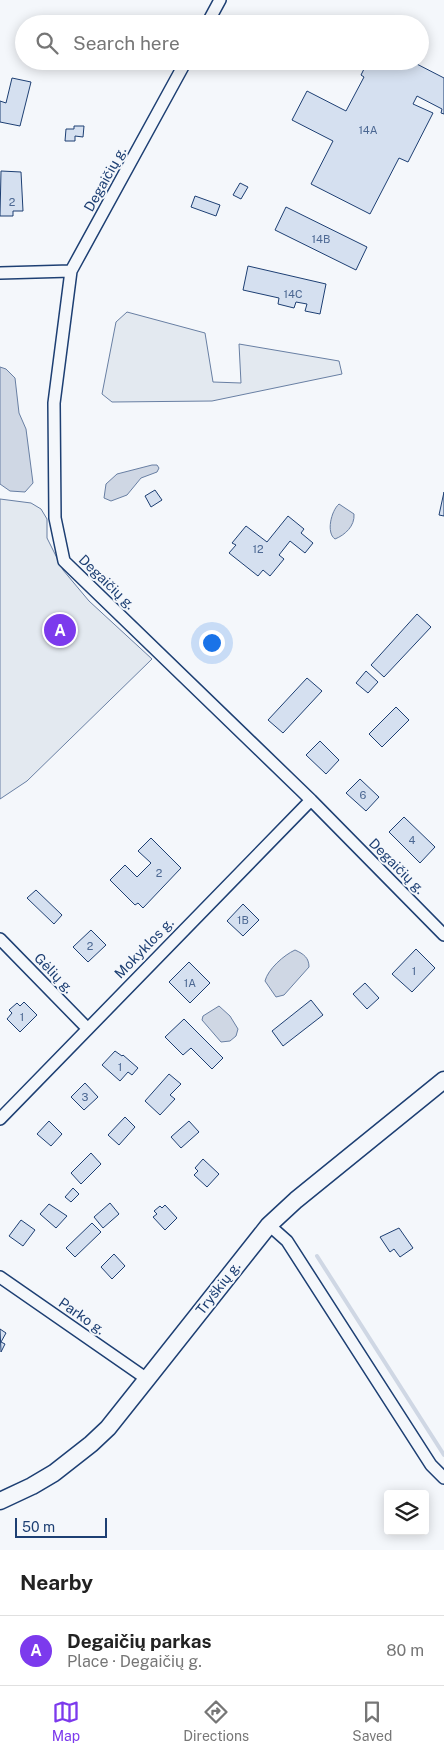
<!DOCTYPE html>
<meta charset="utf-8">
<style>
:root{--surface:#fff;--page:#f2f2f2;--text:#222;--muted:#767676;--line:#e0e0e0;--accent:#7c3aed}
body{margin:0;font-family:"Public Sans",sans-serif;background:var(--page);color:var(--text)}
.controls{position:absolute;right:15px;bottom:15px;display:grid;overflow:hidden;border-radius:5px;box-shadow:0 2px 12px #0003}
.controls button{width:45px;height:45px;display:grid;place-items:center;padding:0;border:0;border-bottom:1px solid var(--line);background:var(--surface);color:var(--text);font:25px sans-serif}
.scale{position:absolute;left:15px;bottom:12px;width:92px;box-sizing:border-box;padding-left:5px;border:2px solid #1d3f73;border-top:0;font-size:14px;line-height:18px;white-space:nowrap;color:#1d3f73;-webkit-text-stroke:4px #f4f7fb;paint-order:stroke}
.you{position:absolute;left:211px;top:642px;width:18px;height:18px;margin:-12px;border:4px solid #fff;border-radius:50%;background:#1a73e8;box-shadow:0 0 0 8px #1a73e833}
.badge{display:grid;place-items:center;width:32px;height:32px;border-radius:50%;background:var(--accent);color:#fff;font-size:16px;font-weight:700}
.pin{position:absolute;translate:-50% -50%;border:2px solid #fff;box-shadow:0 1px 5px #0006}
.list{margin:0;padding:0;list-style:none}
h2{display:flex;justify-content:space-between;align-items:center;height:65px;margin:0;padding:0 20px;font-size:21px}
h2 small{font-size:16px;font-weight:400;color:var(--muted)}
.list li{display:grid;grid-template-columns:32px 1fr auto;gap:15px;align-items:center;box-sizing:border-box;height:70px;padding:0 20px;border-top:1px solid var(--line)}
.list b{display:block;font-size:19px;white-space:nowrap}
.list p{margin:0;font-size:16px;white-space:nowrap;color:var(--muted)}
.list em{font-size:16px;font-style:normal;color:var(--muted)}
.icon{flex:none;width:28px;height:28px;fill:none;stroke:currentColor;stroke-width:2;stroke-linecap:round;stroke-linejoin:round}
.map{position:relative;flex:none;width:444px;height:1550px;overflow:hidden}
.search{position:absolute;background:var(--surface);box-shadow:0 2px 12px #0003;left:15px;right:15px;top:15px;height:55px;display:flex;align-items:center;gap:12px;box-sizing:border-box;padding:0 18px;border-radius:28px;color:var(--muted);font-size:19px}
.sheet{height:135px;background:var(--surface)}
nav{display:flex;justify-content:space-around;align-items:center;box-sizing:border-box;height:70px;border-top:1px solid var(--line);background:var(--surface);font-size:14px;color:var(--muted)}
nav a{display:grid;justify-items:center;gap:2px}
nav .on{color:var(--accent)}
.map>svg:first-child{display:block}
.green{fill:#e3e9f0;stroke:#687fa3}
.water{fill:#cfd7e4;stroke:#687fa3}
.lines{fill:none;stroke-linecap:round;stroke-linejoin:round}
.stream{stroke:#cfd7e4;stroke-width:4}
.building{fill:#d5e0f0;stroke:#1d3f73}
.street-casing{stroke:#1d3f73;stroke-width:14}
.secondary-casing{stroke:#1d3f73;stroke-width:19}
.street{stroke:#f4f7fb;stroke-width:11}
.secondary{stroke:#f4f7fb;stroke-width:16}
.labels{text-anchor:middle;dominant-baseline:central;stroke-width:4;stroke-linejoin:round;paint-order:stroke}
.number-label{font-size:11px;fill:#4b6792}
.street-label{font-size:14px;fill:#1d3f73;stroke:#f4f7fb}
</style>
<div class="map">
<svg width="444" height="1550" viewBox="0 0 444 1550">
<rect width="100%" height="100%" fill="#f4f7fb"/>
<path class="green" d="M 127,312 L 205,333 L 213,382 L 241,383 L 239,344 L 339,361 L 342,374 L 212,401 L 112,402 L 102,394 L 116,322 Z
M 0,499 L 31,503 L 41,509 L 47,519 L 47,538 L 63,570 L 89,601 L 152,659 L 27,781 L 0,799 Z"/>
<path class="water" d="M 0,367 L 6,369 L 15,378 L 19,413 L 26,429 L 33,483 L 25,492 L 10,491 L 0,484 Z
M 152,465 L 157,465 L 159,468 L 157,472 L 141,478 L 127,495 L 111,501 L 104,498 L 106,484 L 117,474 Z
M 339,504 L 354,514 C 355,526 345,535 335,539 C 326,533 331,511 339,504 Z
M 295,950 C 304,954 309,958 309,967 L 284,995 L 276,997 L 265,981 C 268,969 284,955 295,950 Z
M 219,1006 L 230,1016 L 238,1029 L 236,1036 L 230,1041 L 221,1042 L 202,1020 L 203,1016 Z"/>
<g class="lines">
<path class="stream" d="M 317,1256 L 444,1455"/>
</g>
<path class="building" d="M 368,61 L 411,61 L 444,78 L 444,114 L 441,113 L 442,109 L 417,96 L 413,104 L 433,113 L 408,162 L 399,158 L 370,214 L 311,184 L 333,141 L 292,120 L 307,91 L 346,111 L 364,77 L 361,75 Z
M 12,78 L 31,82 L 20,126 L 0,122 L 0,101 L 6,103 Z
M 74,126 L 84,126 L 83,137 L 75,136 L 75,141 L 65,141 L 66,129 L 74,129 Z
M 1,171 L 21,172 L 23,211 L 13,211 L 13,216 L 0,216 Z
M 240,183 L 248,187 L 241,199 L 233,195 Z
M 195,196 L 220,205 L 216,216 L 191,207 Z
M 286,207 L 367,247 L 356,270 L 275,230 Z
M 248,266 L 326,284 L 320,314 L 305,311 L 307,304 L 296,302 L 294,308 L 278,304 L 279,298 L 243,290 Z
M 155,490 L 162,500 L 151,507 L 145,496 Z
M 444,492 L 444,516 L 439,515 Z
M 288,516 L 304,529 L 301,533 L 313,543 L 305,553 L 290,541 L 279,555 L 284,559 L 270,576 L 263,570 L 258,576 L 229,553 L 236,545 L 232,543 L 246,526 L 267,542 Z
M 417,614 L 431,627 L 384,677 L 371,665 Z
M 366,671 L 378,682 L 368,693 L 356,683 Z
M 307,678 L 322,691 L 283,733 L 268,720 Z
M 396,707 L 409,720 L 382,747 L 369,734 Z
M 320,741 L 339,760 L 326,774 L 306,755 Z
M 360,779 L 379,797 L 366,811 L 346,793 Z
M 404,817 L 435,847 L 420,863 L 389,832 Z
M 151,838 L 181,868 L 143,908 L 138,903 L 135,905 L 110,880 L 125,865 L 137,877 L 151,863 L 138,851 Z
M 36,890 L 62,915 L 54,924 L 27,898 Z
M 243,904 L 259,920 L 243,936 L 227,921 Z
M 91,930 L 106,945 L 88,962 L 73,947 Z
M 416,949 L 435,968 L 412,992 L 392,974 Z
M 189,962 L 210,983 L 190,1003 L 169,982 Z
M 365,983 L 379,998 L 367,1009 L 353,994 Z
M 311,1000 L 323,1015 L 283,1046 L 272,1031 Z
M 24,1002 L 37,1015 L 20,1032 L 7,1019 L 12,1013 L 9,1010 L 17,1003 L 20,1006 Z
M 184,1019 L 223,1058 L 212,1069 L 191,1048 L 183,1055 L 165,1037 Z
M 115,1051 L 122,1056 L 123,1055 L 138,1068 L 132,1075 L 128,1072 L 120,1081 L 102,1065 Z
M 169,1074 L 181,1084 L 170,1095 L 175,1099 L 160,1115 L 145,1101 Z
M 85,1083 L 98,1097 L 84,1110 L 71,1097 Z
M 125,1117 L 135,1127 L 119,1145 L 108,1135 Z
M 49,1121 L 62,1134 L 51,1146 L 37,1134 Z
M 189,1121 L 199,1132 L 181,1148 L 171,1137 Z
M 91,1153 L 101,1164 L 81,1184 L 71,1173 Z
M 203,1159 L 219,1174 L 207,1187 L 194,1175 L 198,1171 L 195,1168 Z
M 73,1188 L 79,1194 L 71,1202 L 65,1197 Z
M 110,1203 L 119,1214 L 103,1228 L 94,1217 Z
M 49,1204 L 67,1216 L 56,1228 L 40,1214 Z
M 165,1205 L 177,1218 L 165,1230 L 153,1217 L 157,1214 L 154,1211 L 160,1206 L 162,1208 Z
M 21,1220 L 35,1230 L 23,1246 L 9,1236 Z
M 92,1223 L 101,1232 L 75,1257 L 66,1248 Z
M 399,1228 L 413,1248 L 400,1257 L 394,1249 L 390,1252 L 380,1237 Z
M 114,1254 L 125,1266 L 112,1279 L 101,1267 Z
M 0,1329 L 6,1333 L 1,1342 L 5,1344 L 1,1352 Z"/>
<g class="lines">
<defs>
<path id="street" d="M 207,24 L 220,0
M 186,61 L 71,271 L 54,403 L 55,518 L 64,561 L 311,800 L 444,935
M 0,273 L 71,271
M 0,939 L 87,1028
M 0,1119 L 311,800
M 269,1225 L 287,1241 L 431,1465 L 444,1478
M 0,1277 L 147,1379"/>
<path id="secondary" d="M 0,1501 L 32,1486 L 54,1473 L 91,1444 L 108,1428 L 147,1379 L 269,1225 L 296,1200 L 444,1080"/>
</defs>
<use href="#street" class="street-casing"/>
<use href="#secondary" class="secondary-casing"/>
<use href="#street" class="street"/>
<use href="#secondary" class="secondary"/>
</g>
<g class="labels">
<g class="number-label">
<text x="368" y="130">14A</text>
<text x="12" y="202">2</text>
<text x="321" y="239">14B</text>
<text x="293" y="294">14C</text>
<text x="258" y="549">12</text>
<text x="363" y="795">6</text>
<text x="412" y="840">4</text>
<text x="159" y="873">2</text>
<text x="243" y="920">1B</text>
<text x="90" y="946">2</text>
<text x="414" y="971">1</text>
<text x="190" y="983">1A</text>
<text x="22" y="1017">1</text>
<text x="120" y="1067">1</text>
<text x="85" y="1097">3</text>
</g>
<g class="street-label">
<text transform="translate(105 179) rotate(-61)">Degaičių g.</text>
<text transform="translate(107 582) rotate(44)">Degaičių g.</text>
<text transform="translate(397 866) rotate(45)">Degaičių g.</text>
<text transform="translate(144 948) rotate(-46)">Mokyklos g.</text>
<text transform="translate(54 973) rotate(46)">Gėlių g.</text>
<text transform="translate(218 1288) rotate(-52)">Tryškių g.</text>
<text transform="translate(82 1316) rotate(35)">Parko g.</text>
</g>
</g>
</svg>
<div class="controls">
<button><svg class="icon" aria-label="layers" viewBox="0 0 24 24"><path d="M12 4l9 5-9 5-9-5zM3 14l9 5 9-5"/></svg></button>
</div>
<div class="scale">50 m</div>
<div class="you"></div>
<div class="pin badge" style="left:60px;top:630px">A</div>
<div class="search"><svg class="icon" aria-label="search" viewBox="0 0 24 24"><circle cx="10" cy="10" r="6"/><path d="M15 15l6 6"/></svg>Search here</div>
</div>
<section class="sheet">
<h2>Nearby<small></small></h2>
<ul class="list">
<li><span class="badge">A</span><div><b>Degaičių parkas</b><p>Place · Degaičių g.</p></div><em>80 m</em></li>
</ul>
</section>
<nav>
<a class="on"><svg class="icon" aria-label="map" viewBox="0 0 24 24"><path d="M3 6l6-2 6 2 6-2v14l-6 2-6-2-6 2zM9 4v14M15 6v14"/></svg>Map</a>
<a><svg class="icon" aria-label="directions" viewBox="0 0 24 24"><path d="M12 3l9 9-9 9-9-9zM9 14v-3h6M13 9l2 2-2 2"/></svg>Directions</a>
<a><svg class="icon" aria-label="saved" viewBox="0 0 24 24"><path d="M7 4h10v16l-5-4-5 4z"/></svg>Saved</a>
</nav>
